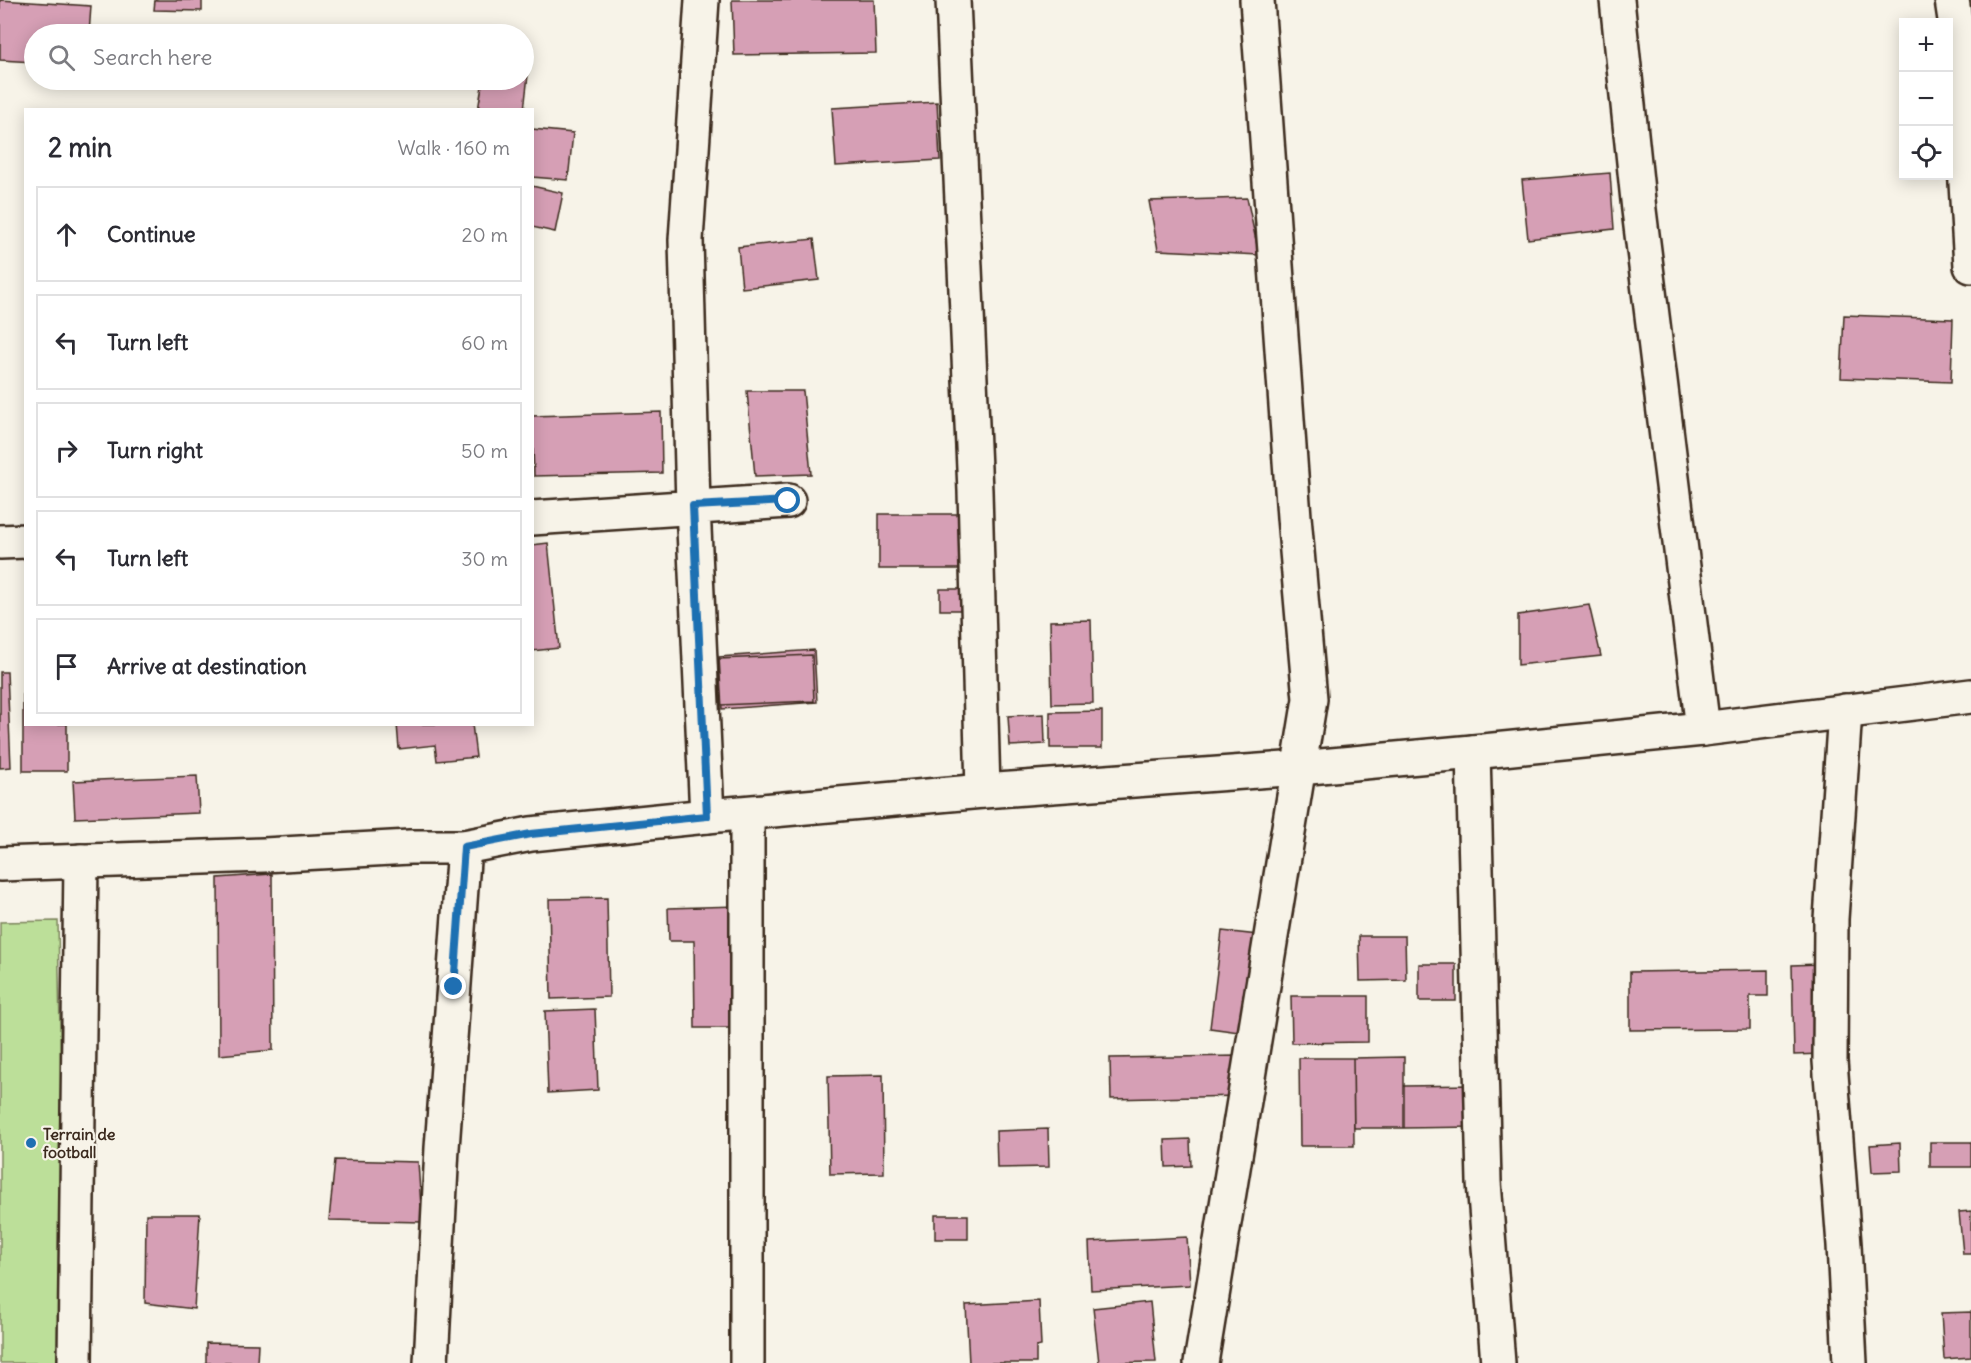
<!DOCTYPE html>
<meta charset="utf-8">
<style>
:root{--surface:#fff;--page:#f7f7f7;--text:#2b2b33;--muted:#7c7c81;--line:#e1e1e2}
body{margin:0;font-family:Delius,sans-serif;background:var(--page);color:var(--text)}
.controls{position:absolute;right:18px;top:18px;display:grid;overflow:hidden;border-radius:0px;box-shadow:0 3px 15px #0003}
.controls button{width:54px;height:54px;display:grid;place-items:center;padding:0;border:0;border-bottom:2px solid var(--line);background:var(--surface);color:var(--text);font:30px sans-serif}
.stop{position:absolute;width:18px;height:18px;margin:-14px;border:4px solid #1f6fb2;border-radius:50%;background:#fff}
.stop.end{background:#1f6fb2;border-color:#fff;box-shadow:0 2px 6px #0008}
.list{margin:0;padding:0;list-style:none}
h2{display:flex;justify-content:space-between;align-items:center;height:78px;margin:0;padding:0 24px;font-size:26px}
h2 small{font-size:20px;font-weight:400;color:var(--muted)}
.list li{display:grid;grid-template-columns:39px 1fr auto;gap:18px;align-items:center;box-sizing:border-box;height:96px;margin:0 12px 12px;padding:0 12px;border:2px solid var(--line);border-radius:0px}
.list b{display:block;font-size:22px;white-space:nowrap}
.list em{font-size:20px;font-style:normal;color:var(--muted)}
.icon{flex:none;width:33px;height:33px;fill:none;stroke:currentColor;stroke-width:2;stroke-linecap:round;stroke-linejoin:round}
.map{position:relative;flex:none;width:1971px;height:1363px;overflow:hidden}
.search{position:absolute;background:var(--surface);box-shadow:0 3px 15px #0003;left:24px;top:24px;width:510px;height:66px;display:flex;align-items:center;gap:15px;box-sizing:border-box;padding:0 21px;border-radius:33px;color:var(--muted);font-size:22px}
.panel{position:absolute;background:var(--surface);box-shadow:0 3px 15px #0003;left:24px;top:108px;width:510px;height:618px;border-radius:0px}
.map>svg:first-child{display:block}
.green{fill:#bcdf99;stroke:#7c845c;stroke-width:1.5}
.building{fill:#d69fb5;stroke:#3b2a1e;stroke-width:1.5}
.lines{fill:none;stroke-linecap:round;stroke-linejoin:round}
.minor-casing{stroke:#3b2a1e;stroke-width:38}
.tertiary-casing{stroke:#3b2a1e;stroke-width:38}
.minor{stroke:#f7f3e8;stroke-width:33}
.tertiary{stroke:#f7f3e8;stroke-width:33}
.route{stroke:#1f6fb2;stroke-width:8}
.poi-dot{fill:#1f6fb2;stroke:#f7f3e8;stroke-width:2}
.labels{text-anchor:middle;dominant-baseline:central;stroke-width:4.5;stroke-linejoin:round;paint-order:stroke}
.poi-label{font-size:16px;font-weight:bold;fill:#3b2a1e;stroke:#f7f3e8;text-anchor:start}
</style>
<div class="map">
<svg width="1971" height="1363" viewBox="0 0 1971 1363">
<rect width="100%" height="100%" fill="#f7f3e8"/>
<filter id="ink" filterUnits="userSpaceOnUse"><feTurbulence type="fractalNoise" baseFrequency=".0167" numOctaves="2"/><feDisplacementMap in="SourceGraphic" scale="12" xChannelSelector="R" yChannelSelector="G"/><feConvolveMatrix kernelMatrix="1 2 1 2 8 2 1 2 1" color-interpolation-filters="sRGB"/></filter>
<g filter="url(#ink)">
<path class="green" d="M 58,921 L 66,1363 L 0,1363 L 0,922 Z"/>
<path class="building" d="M 0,0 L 91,6 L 89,34 L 34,34 L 34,62 L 0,60 Z
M 155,0 L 202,0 L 202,11 L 154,10 Z
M 732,0 L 874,0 L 876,53 L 734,55 Z
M 524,74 L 528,75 L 524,110 L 478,110 L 483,80 L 524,80 Z
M 937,102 L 940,160 L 836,166 L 832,108 Z
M 532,129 L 573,133 L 568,180 L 532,177 Z
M 1610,173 L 1614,229 L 1528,239 L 1522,180 Z
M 532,186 L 563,193 L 555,232 L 532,227 Z
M 1247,198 L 1259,255 L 1158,250 L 1149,201 Z
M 814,239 L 819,280 L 742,288 L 738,247 Z
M 1844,315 L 1953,319 L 1951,382 L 1841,378 Z
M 747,391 L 803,391 L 811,474 L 755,476 Z
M 661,412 L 662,473 L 534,476 L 532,416 Z
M 879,514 L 966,514 L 966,569 L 879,569 Z
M 548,543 L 559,648 L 532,651 L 532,545 Z
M 940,589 L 963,589 L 963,610 L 940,610 Z
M 1589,605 L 1601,656 L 1518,665 L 1518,615 Z
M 1091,620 L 1093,703 L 1052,704 L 1050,621 Z
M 814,650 L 817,702 L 722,709 L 719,657 Z
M 812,655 L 814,701 L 721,705 L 719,659 Z
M 0,672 L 7,672 L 11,767 L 0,768 Z
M 23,675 L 26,675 L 26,724 L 67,724 L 67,771 L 23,771 Z
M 1102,711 L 1102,748 L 1050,748 L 1050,712 Z
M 1044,714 L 1045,744 L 1010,746 L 1008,716 Z
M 397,724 L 472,724 L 476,757 L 437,761 L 435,745 L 399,749 Z
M 197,776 L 199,813 L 75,818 L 73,781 Z
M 272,874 L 273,1050 L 219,1055 L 218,878 Z
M 607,898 L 609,997 L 551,999 L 549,899 Z
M 738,906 L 732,1028 L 695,1028 L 694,941 L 669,941 L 668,908 Z
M 1222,931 L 1258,935 L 1246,1033 L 1210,1028 Z
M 1359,936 L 1405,936 L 1406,980 L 1360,981 Z
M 1419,964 L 1456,964 L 1456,1001 L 1419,1001 Z
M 1819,964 L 1821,1054 L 1794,1055 L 1792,965 Z
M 1768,970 L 1768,996 L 1750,996 L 1750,1029 L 1630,1030 L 1630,972 Z
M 1291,996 L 1368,996 L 1368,1042 L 1292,1043 Z
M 595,1009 L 598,1090 L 548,1093 L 545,1011 Z
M 1238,1056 L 1239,1096 L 1111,1099 L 1110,1058 Z
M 1404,1057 L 1404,1128 L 1354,1128 L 1353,1058 Z
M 1299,1058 L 1353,1058 L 1354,1146 L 1300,1146 Z
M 883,1075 L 884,1173 L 830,1174 L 828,1076 Z
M 1474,1085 L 1475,1127 L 1404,1128 L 1404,1086 Z
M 1048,1129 L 1049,1167 L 997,1168 L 996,1131 Z
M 1190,1139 L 1191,1166 L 1166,1167 L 1165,1140 Z
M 1930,1142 L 1971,1142 L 1971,1167 L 1930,1167 Z
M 1900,1143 L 1901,1171 L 1872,1172 L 1870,1145 Z
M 335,1160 L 418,1162 L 422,1222 L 329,1220 Z
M 1971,1211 L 1971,1254 L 1963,1254 L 1959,1212 Z
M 146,1214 L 200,1214 L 194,1309 L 145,1303 Z
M 935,1215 L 968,1215 L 968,1239 L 935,1239 Z
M 1187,1237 L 1190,1285 L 1091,1290 L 1089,1242 Z
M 1039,1301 L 1041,1346 L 1036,1347 L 1036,1363 L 969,1363 L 966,1305 Z
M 1150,1302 L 1156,1362 L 1099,1363 L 1093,1308 Z
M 1971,1312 L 1971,1357 L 1944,1359 L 1941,1313 Z
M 206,1343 L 258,1344 L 257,1363 L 206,1363 Z"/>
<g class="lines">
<defs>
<path id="minor" d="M 702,0 L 686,240 L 693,506 L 707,816
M 953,0 L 975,491 L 983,791
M 1617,0 L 1639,210 L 1703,729
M 1952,0 L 1957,33 L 1971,266
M 532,518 L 788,501
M 0,542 L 26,541
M 1845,711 L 1831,919 L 1830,1061 L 1844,1245 L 1850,1363
M 1473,752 L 1484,1182 L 1498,1363
M 747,814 L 747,1363
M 75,1363 L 81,861
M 431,1363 L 442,1148 L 464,847
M 1201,1363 L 1310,699 L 1294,517 L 1257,0"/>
<path id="tertiary" d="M 0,864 L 264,855 L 410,847 L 464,847 L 531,834 L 707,816 L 983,791 L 1299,768 L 1473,752 L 1703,729 L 1971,696"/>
</defs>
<use href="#minor" class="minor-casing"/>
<use href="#tertiary" class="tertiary-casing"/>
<use href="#minor" class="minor"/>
<use href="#tertiary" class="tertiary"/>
</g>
</g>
<g class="lines" filter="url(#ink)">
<path class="route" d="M 454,987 L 464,847 L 531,834 L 707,816 L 693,506 L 788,501"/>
</g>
<circle class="poi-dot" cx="31" cy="1143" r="6"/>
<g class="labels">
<g class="poi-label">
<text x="43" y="1134">Terrain de<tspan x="43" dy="18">football</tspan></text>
</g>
</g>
</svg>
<div class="controls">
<button>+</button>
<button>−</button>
<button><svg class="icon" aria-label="locate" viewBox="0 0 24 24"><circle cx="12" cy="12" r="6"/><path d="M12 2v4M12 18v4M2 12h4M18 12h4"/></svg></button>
</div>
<div class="stop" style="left:788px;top:501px"></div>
<div class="stop end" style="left:454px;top:987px"></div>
<div class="search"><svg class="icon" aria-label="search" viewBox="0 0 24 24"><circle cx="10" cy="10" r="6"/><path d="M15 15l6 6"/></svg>Search here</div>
<section class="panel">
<h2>2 min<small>Walk · 160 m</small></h2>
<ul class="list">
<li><svg class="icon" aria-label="ahead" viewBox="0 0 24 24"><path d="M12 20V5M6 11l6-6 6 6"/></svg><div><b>Continue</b></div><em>20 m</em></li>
<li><svg class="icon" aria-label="left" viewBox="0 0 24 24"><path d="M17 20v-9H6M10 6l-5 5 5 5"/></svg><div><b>Turn left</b></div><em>60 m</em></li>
<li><svg class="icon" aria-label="right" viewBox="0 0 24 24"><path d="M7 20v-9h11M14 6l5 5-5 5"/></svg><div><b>Turn right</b></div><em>50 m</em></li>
<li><svg class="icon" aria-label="left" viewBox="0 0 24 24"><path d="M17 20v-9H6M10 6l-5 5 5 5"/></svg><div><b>Turn left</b></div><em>30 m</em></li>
<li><svg class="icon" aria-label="arrive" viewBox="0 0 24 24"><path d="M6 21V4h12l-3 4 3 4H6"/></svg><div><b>Arrive at destination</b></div></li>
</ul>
</section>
</div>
